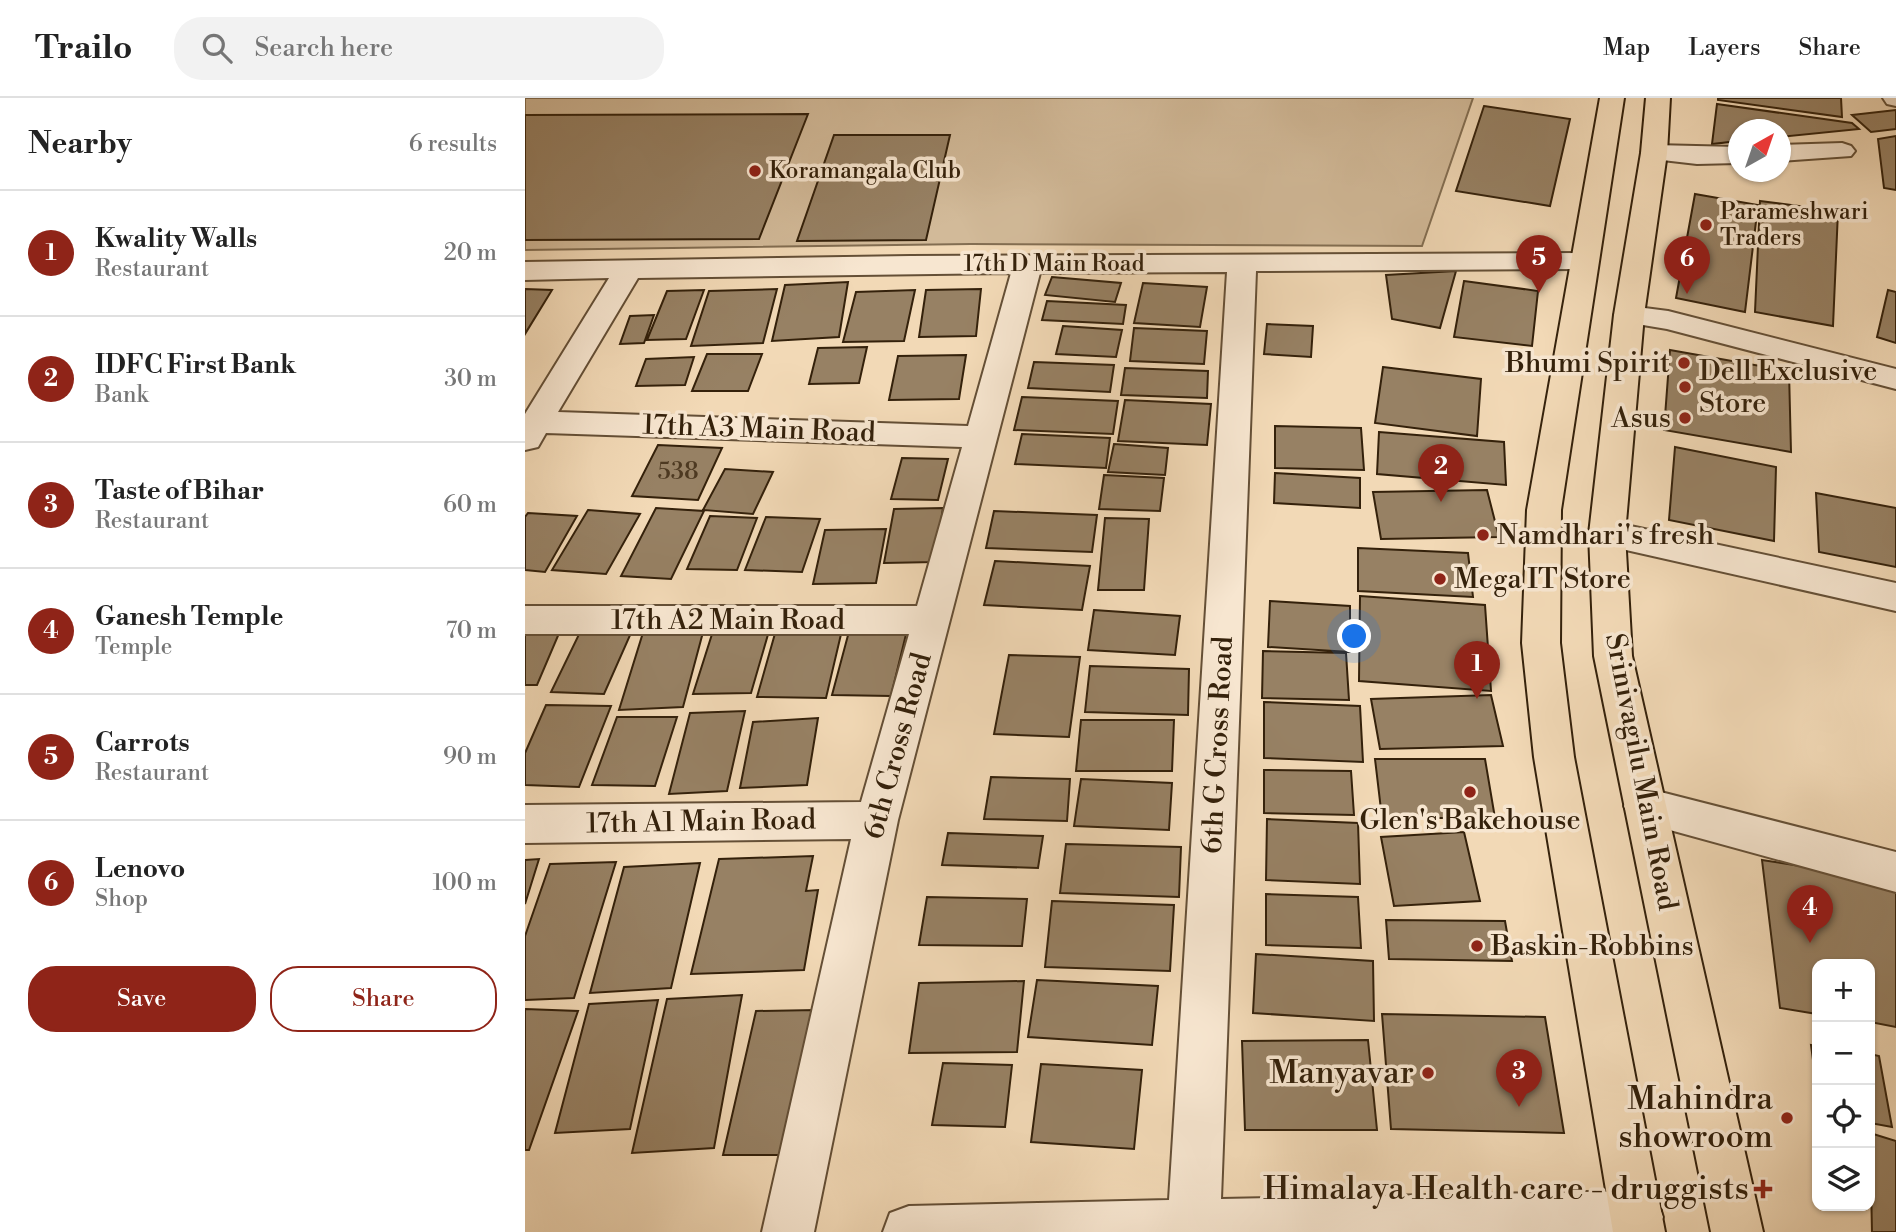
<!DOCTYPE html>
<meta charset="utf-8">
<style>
:root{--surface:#fff;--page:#f2f2f2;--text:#222;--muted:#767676;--line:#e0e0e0;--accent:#8f2418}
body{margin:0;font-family:"Libre Bodoni",serif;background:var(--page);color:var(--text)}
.controls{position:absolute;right:21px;bottom:21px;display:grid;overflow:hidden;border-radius:14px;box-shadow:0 2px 5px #0004}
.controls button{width:63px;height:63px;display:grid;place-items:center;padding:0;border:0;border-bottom:2px solid var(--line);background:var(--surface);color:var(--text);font:35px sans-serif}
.compass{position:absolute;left:1203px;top:21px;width:63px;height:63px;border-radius:50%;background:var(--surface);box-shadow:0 2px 5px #0004;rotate:40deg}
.you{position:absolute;left:830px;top:539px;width:24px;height:24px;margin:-18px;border:5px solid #fff;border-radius:50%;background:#1a73e8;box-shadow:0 0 0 10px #1a73e833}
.badge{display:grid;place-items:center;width:46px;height:46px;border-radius:50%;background:var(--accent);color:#fff;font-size:23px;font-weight:700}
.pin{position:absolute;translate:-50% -58px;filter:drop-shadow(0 2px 4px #0008)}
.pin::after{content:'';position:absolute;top:37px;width:24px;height:21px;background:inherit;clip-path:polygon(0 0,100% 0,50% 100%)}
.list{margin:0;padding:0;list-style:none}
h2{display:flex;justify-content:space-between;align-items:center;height:91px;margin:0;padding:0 28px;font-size:30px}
h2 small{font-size:23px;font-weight:400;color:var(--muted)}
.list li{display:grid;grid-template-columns:46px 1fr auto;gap:21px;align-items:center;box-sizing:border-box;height:126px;padding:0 28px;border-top:2px solid var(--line)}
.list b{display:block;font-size:26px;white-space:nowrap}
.list p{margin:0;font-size:23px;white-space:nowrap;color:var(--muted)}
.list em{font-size:23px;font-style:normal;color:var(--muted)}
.actions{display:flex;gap:14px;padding:21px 28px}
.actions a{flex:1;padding:16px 0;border:2px solid var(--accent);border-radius:28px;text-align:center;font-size:24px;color:var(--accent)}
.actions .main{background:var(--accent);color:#fff}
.icon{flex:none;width:38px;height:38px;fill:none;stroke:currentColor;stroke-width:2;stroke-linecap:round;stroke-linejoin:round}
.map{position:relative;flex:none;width:1371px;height:1134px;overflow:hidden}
header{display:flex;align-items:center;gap:42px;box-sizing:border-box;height:98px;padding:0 35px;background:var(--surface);border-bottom:2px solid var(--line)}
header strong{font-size:33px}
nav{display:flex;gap:38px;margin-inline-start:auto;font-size:24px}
.search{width:490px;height:63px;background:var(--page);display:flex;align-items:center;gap:18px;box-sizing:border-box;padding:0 24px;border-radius:28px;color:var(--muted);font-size:26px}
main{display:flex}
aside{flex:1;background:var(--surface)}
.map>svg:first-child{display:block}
.green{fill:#d2ba99;stroke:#836e52;stroke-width:2}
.building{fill:#978164;stroke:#34210b;stroke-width:2}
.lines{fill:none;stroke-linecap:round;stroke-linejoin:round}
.minor-casing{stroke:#644f36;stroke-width:4}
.major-casing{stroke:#34210b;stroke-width:4}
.minor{fill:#f7e6d0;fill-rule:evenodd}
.major{fill:#f2d9b6;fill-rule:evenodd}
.poi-dot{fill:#8f2418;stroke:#f7e6d0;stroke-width:2.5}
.labels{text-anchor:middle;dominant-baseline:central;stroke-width:7;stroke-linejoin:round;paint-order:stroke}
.far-poi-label{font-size:23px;fill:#34210b;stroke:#f7e6d0;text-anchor:start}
.far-street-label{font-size:23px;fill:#34210b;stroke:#f7e6d0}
.number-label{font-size:24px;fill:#4d3921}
.poi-label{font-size:28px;fill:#34210b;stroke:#f7e6d0;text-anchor:start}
.street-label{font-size:28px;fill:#34210b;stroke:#f7e6d0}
.near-poi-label{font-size:33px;fill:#34210b;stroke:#f7e6d0;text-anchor:end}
</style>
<header>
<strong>Trailo</strong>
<div class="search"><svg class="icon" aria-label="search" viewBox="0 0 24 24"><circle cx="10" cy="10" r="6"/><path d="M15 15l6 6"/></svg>Search here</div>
<nav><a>Map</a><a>Layers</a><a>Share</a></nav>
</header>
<main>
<aside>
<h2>Nearby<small>6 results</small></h2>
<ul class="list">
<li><span class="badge">1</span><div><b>Kwality Walls</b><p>Restaurant</p></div><em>20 m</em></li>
<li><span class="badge">2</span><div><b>IDFC First Bank</b><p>Bank</p></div><em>30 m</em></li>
<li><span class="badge">3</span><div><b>Taste of Bihar</b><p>Restaurant</p></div><em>60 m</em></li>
<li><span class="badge">4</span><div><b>Ganesh Temple</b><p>Temple</p></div><em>70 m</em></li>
<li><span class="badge">5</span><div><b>Carrots</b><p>Restaurant</p></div><em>90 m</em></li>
<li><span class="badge">6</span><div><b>Lenovo</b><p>Shop</p></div><em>100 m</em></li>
</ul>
<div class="actions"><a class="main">Save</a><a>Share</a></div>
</aside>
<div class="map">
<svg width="1371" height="1134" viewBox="0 0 1371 1134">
<rect width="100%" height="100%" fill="#f2d9b6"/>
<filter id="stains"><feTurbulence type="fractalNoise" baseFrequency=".00286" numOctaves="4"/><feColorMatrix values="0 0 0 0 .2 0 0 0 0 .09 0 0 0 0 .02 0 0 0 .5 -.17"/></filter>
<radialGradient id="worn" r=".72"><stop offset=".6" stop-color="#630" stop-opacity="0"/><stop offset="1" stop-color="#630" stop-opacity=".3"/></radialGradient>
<path class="green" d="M 0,0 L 948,0 L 897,148 L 446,146 L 0,152 Z"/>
<path class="building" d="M 1193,0 L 1316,0 L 1317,19 L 1193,2 Z
M 1192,6 L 1327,25 L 1334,31 L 1255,39 L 1255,32 L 1213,32 L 1213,43 L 1187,46 Z
M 959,8 L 1045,21 L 1025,108 L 931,93 Z
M 1371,12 L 1371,31 L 1346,34 L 1327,17 Z
M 283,16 L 234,141 L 0,142 L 0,17 Z
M 309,37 L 425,37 L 401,142 L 272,143 Z
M 1371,38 L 1371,92 L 1359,90 L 1353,41 Z
M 1170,96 L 1233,107 L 1220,214 L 1151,200 Z
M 1235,103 L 1313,113 L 1308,228 L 1230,214 Z
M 931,173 L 915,230 L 867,221 L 861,177 Z
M 527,179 L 596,185 L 590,204 L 520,197 Z
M 939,183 L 1013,193 L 1007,248 L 929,239 Z
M 323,184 L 314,239 L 247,243 L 260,187 Z
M 618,185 L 682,189 L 675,229 L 609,225 Z
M 0,191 L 27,192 L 0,236 Z
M 252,191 L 238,245 L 166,248 L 184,193 Z
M 456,191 L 451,238 L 394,239 L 401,192 Z
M 179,192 L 161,241 L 122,242 L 142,193 Z
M 390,192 L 379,243 L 318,244 L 331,194 Z
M 1363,192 L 1371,194 L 1371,245 L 1352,239 Z
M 522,203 L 601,207 L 598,226 L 517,222 Z
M 129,217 L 119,245 L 95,246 L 105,218 Z
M 742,226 L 788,228 L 786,259 L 739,256 Z
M 538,228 L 597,232 L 591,259 L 531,256 Z
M 609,230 L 682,233 L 679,266 L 605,263 Z
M 342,249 L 334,285 L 284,286 L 293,250 Z
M 1145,252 L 1264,273 L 1266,354 L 1139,332 Z
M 182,256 L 237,256 L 223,293 L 167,293 Z
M 441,257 L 434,301 L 364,302 L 373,258 Z
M 169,259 L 160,287 L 111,288 L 121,261 Z
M 509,264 L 589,267 L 585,294 L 503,290 Z
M 858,269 L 956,281 L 952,338 L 850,325 Z
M 600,270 L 683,273 L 682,300 L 596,297 Z
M 497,299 L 593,303 L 588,336 L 489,332 Z
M 600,302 L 686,306 L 682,347 L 593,343 Z
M 750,328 L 836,330 L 839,372 L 750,370 Z
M 854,334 L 979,344 L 981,387 L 852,376 Z
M 497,336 L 585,340 L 581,370 L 490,366 Z
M 589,346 L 643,350 L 640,377 L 583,374 Z
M 133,347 L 197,350 L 173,402 L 107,398 Z
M 1150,349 L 1251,369 L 1249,443 L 1144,422 Z
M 377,360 L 423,361 L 413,402 L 366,401 Z
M 200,371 L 248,374 L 228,416 L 178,412 Z
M 750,375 L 835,380 L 835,410 L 749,405 Z
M 579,377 L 639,380 L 635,413 L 574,411 Z
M 962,392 L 974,439 L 856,441 L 848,394 Z
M 1291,395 L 1371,410 L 1371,469 L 1294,454 Z
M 131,410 L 179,413 L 146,481 L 96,478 Z
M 418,410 L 410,464 L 359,465 L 369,411 Z
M 63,412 L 115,416 L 81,476 L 27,472 Z
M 469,413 L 572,417 L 567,454 L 461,450 Z
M 3,415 L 52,418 L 20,474 L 0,472 L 0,419 Z
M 185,418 L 232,420 L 212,472 L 162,471 Z
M 241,419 L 295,421 L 277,474 L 220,472 Z
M 580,420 L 624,421 L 619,492 L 573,492 Z
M 361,431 L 351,485 L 288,486 L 300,432 Z
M 833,450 L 943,455 L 948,499 L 833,493 Z
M 470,463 L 565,468 L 557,512 L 459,507 Z
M 835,498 L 960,507 L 966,593 L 834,583 Z
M 745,503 L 825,508 L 825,554 L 743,549 Z
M 569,512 L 655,518 L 650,557 L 563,552 Z
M 181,523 L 158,609 L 94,612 L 121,525 Z
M 60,524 L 110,526 L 79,596 L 26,594 Z
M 0,526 L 38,526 L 12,587 L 0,587 Z
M 326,526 L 383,528 L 366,598 L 307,597 Z
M 251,532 L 317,532 L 301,600 L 232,599 Z
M 188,533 L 244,533 L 226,595 L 168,596 Z
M 738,553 L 821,555 L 824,602 L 737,600 Z
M 484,557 L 555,559 L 544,639 L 469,636 Z
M 565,568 L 664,571 L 663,617 L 560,614 Z
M 966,597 L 978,648 L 855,651 L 846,601 Z
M 739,604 L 835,608 L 838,664 L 739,660 Z
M 21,607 L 86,608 L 54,689 L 0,687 L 0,655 Z
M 220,613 L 202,693 L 144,696 L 165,615 Z
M 92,619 L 152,619 L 130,688 L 67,687 Z
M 293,620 L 282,687 L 215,690 L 228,624 Z
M 556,622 L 649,622 L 647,673 L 551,673 Z
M 850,661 L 960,661 L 970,720 L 857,720 Z
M 739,672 L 826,673 L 829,717 L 739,715 Z
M 466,679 L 545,681 L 542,723 L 459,721 Z
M 556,681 L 647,685 L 644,732 L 549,728 Z
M 742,721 L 833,725 L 835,786 L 741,782 Z
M 939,734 L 955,803 L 869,808 L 856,739 Z
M 423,735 L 518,738 L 513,770 L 417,767 Z
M 541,746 L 656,749 L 654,799 L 535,795 Z
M 288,758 L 281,793 L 293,792 L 279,872 L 166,876 L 194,761 Z
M 14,761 L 0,806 L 0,762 Z
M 1237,762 L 1371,783 L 1371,929 L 1345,924 L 1345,866 L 1292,866 L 1292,916 L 1255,910 Z
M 91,764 L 49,900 L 0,902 L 0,838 L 25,766 Z
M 175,765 L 146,890 L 65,895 L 99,769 Z
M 741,796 L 833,799 L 836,850 L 741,847 Z
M 402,799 L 502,801 L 497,848 L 394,847 Z
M 527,803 L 649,807 L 645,873 L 520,869 Z
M 861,822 L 980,823 L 987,863 L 864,861 Z
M 731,856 L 848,863 L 849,923 L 728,915 Z
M 512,882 L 633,888 L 627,947 L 503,939 Z
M 499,883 L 492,954 L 384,955 L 394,885 Z
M 217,897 L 189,1050 L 107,1055 L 142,901 Z
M 133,902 L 105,1031 L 30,1035 L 64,906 Z
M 0,911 L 53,913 L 4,1052 L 0,1052 Z
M 291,912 L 262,1057 L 198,1057 L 231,913 Z
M 857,916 L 1020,919 L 1039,1035 L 866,1031 Z
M 843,942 L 852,1032 L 720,1032 L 717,943 Z
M 1286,947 L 1292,948 L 1292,992 Z
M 1345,956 L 1354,958 L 1367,1029 L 1345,1025 Z
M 418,965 L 487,967 L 480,1029 L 407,1027 Z
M 516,966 L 617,972 L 609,1051 L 506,1044 Z
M 1345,1035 L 1371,1043 L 1371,1134 L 1347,1134 Z"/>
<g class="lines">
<defs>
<path id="minor" d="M 1358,0 L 1371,0 L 1371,8 L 1362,6 Z
M 1317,45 L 1326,48 L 1330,53 L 1326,58 L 1255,63 L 1255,47 Z
M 1129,47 L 1213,49 L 1213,65 L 1172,66 L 1120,60 L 1116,55 L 1120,50 Z
M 1058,155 L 1068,157 L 1072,163 L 1068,169 L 1058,171 L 731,173 L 696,1101 L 1112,1093 L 1131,1100 L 1138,1119 L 1132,1134 L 358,1134 L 365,1115 L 384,1108 L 644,1102 L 702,174 L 515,175 L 373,722 L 289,1134 L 237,1134 L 326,741 L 0,745 L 0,707 L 336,704 L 384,536 L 0,536 L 0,508 L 392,508 L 437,349 L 21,335 L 13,349 L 0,352 L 0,316 L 84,180 L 0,182 L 0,164 L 385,158 ZM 486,175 L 443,328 L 33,314 L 113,180 Z
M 1104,208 L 1143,213 L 1371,271 L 1371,291 L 1142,231 L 1094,223 L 1089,217 L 1094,211 Z
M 1082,423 L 1371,485 L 1371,513 L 1070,445 L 1064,436 L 1070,427 Z
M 1120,690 L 1371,754 L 1371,794 L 1105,721 L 1099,708 L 1105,695 Z"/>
<path id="major" d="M 1075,0 L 1099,0 L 1036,412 L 1035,545 L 1049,659 L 1140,1134 L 1088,1134 L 1009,659 L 997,545 L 1002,412 Z
M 1121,0 L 1145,0 L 1142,55 L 1119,217 L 1100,436 L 1107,558 L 1238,1134 L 1186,1134 L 1069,558 L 1064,436 L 1089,217 L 1116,55 Z"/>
</defs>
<use href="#minor" class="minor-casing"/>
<use href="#major" class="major-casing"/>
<use href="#minor" class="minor"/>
<use href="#major" class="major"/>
</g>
<g class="poi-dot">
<circle cx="230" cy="73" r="7"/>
<circle cx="1181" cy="127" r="7"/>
<circle cx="1159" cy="265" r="7"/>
<circle cx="1160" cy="289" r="7"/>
<circle cx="1160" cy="320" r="7"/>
<circle cx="958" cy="437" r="7"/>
<circle cx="915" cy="481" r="7"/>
<circle cx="945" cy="694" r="7"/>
<circle cx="952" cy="848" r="7"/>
<circle cx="903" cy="975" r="7"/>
<circle cx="1262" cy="1020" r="7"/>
<path d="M1234.5 1080.5h7v7h7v7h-7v7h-7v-7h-7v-7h7z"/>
</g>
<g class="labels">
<g class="far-poi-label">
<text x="244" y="73">Koramangala Club</text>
<text x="1195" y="114">Parameshwari<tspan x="1195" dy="26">Traders</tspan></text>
</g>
<g class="far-street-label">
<text x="529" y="166">17th D Main Road</text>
</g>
<g class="number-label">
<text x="153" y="374">538</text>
</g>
<g class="poi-label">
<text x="1145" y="265" text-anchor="end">Bhumi Spirit</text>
<text x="1174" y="273">Dell Exclusive<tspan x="1174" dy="32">Store</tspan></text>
<text x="1146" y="320" text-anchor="end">Asus</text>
<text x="972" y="437">Namdhari's fresh</text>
<text x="929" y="481">Mega IT Store</text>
<text x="945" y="722" text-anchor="middle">Glen's Bakehouse</text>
<text x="966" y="848">Baskin-Robbins</text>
</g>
<g class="street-label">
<text transform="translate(234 331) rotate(2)">17th A3 Main Road</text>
<text x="203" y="522">17th A2 Main Road</text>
<text transform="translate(693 647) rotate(-87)">6th G Cross Road</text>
<text transform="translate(373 648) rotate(-75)">6th Cross Road</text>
<text transform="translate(1116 674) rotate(79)">Srinivagilu Main Road</text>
<text transform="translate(176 724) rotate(-1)">17th A1 Main Road</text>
</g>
<g class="near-poi-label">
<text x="889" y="975">Manyavar</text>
<text x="1248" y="1001">Mahindra<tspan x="1248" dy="38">showroom</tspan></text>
<text x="1224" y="1091">Himalaya Health care - druggists</text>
</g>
</g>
<rect width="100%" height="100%" filter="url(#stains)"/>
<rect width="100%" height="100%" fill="url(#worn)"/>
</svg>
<div class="controls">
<button>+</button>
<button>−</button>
<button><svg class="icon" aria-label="locate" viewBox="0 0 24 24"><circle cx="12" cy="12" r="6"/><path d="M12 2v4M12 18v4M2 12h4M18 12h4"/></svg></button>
<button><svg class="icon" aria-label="layers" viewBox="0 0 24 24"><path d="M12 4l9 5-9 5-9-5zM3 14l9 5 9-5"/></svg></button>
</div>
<svg class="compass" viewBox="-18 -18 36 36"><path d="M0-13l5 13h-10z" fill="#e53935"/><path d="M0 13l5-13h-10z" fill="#767676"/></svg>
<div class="you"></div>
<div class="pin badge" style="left:952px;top:601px">1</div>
<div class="pin badge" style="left:916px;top:404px">2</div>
<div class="pin badge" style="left:994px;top:1009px">3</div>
<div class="pin badge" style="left:1285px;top:845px">4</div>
<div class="pin badge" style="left:1014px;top:195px">5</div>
<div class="pin badge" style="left:1162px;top:196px">6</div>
</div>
</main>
